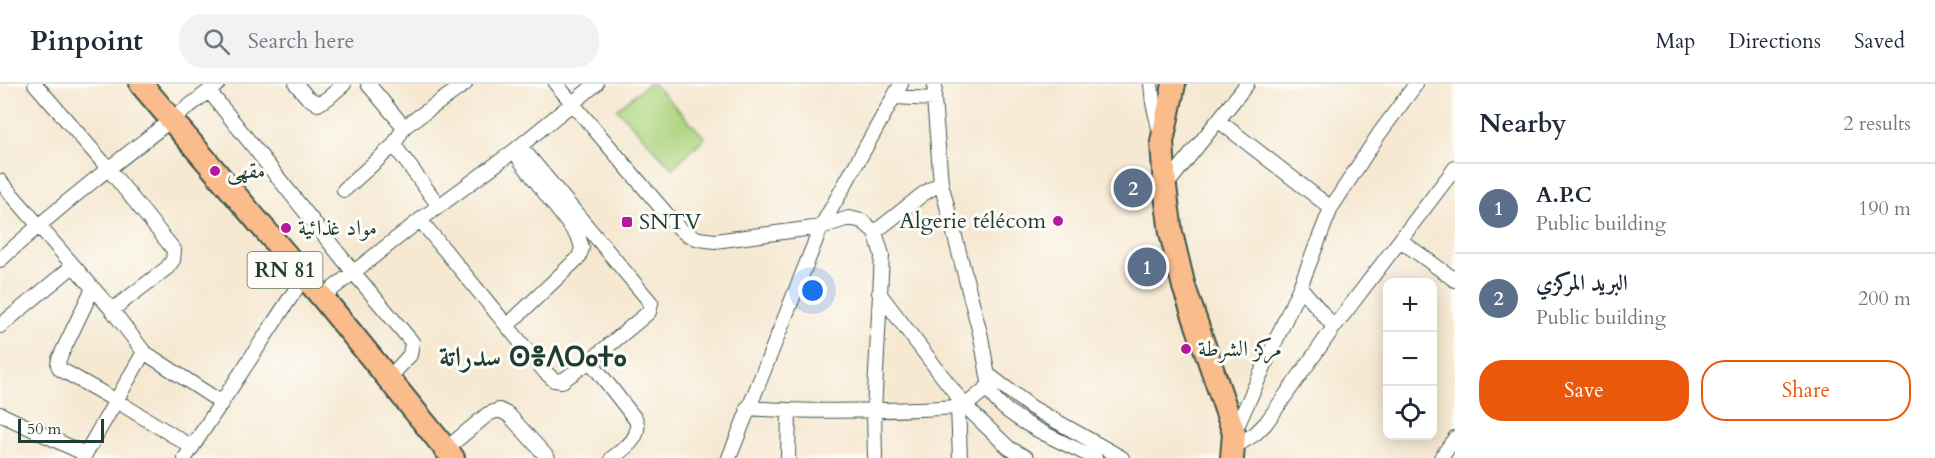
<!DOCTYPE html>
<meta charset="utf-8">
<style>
:root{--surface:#fff;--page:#f2f2f3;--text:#1f2937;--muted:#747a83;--line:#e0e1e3;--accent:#ea580c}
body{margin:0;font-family:Cardo,Amiri,"Noto Sans Tifinagh",serif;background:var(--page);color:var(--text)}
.controls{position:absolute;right:18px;bottom:18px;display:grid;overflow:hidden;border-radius:12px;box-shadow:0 3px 15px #0003}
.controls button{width:54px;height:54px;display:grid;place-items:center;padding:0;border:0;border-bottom:2px solid var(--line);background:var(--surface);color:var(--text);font:30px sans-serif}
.scale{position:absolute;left:18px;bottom:15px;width:86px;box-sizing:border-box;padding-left:6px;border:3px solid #1f3d34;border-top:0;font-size:16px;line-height:21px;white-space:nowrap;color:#1f3d34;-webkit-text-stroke:4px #fdfcf7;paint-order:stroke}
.you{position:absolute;left:813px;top:207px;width:21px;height:21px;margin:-15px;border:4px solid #fff;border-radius:50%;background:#1a73e8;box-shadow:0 0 0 9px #1a73e833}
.badge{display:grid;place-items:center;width:39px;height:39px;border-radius:50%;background:var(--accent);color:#fff;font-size:20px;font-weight:700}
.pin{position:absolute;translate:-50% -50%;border:3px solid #fff;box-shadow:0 2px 6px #0006}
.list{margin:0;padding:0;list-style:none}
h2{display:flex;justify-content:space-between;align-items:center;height:78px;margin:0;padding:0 24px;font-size:26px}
h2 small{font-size:20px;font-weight:400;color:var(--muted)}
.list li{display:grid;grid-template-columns:39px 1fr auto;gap:18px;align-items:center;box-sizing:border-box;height:90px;padding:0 24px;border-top:2px solid var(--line)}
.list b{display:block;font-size:22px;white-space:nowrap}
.list p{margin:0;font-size:20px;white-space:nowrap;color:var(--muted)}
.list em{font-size:20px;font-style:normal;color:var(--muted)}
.actions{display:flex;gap:12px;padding:18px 24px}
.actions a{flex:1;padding:14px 0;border:2px solid var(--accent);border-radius:24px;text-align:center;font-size:21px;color:var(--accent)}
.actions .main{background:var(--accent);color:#fff}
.icon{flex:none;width:33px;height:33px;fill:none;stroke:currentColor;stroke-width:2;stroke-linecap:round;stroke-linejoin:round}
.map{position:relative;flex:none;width:1455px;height:374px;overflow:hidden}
header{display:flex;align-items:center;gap:36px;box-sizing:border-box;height:84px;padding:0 30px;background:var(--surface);border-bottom:2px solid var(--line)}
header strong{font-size:28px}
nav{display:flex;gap:33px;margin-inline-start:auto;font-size:21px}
.search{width:420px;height:54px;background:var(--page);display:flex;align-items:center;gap:15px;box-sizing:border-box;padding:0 21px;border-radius:24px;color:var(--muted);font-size:22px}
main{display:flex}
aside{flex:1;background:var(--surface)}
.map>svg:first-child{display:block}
.green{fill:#aed681;stroke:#668a5a;stroke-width:1.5}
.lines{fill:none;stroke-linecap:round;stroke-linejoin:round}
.minor-casing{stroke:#3f574c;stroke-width:16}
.primary-casing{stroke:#3f574c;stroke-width:26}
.minor{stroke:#fff;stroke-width:14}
.primary{stroke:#f9bc8a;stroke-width:22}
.poi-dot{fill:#b5179e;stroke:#fdfcf7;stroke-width:2}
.labels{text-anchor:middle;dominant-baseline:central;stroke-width:6;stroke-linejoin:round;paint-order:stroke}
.shield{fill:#fdfcf7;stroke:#62766e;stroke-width:1.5}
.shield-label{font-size:21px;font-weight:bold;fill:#1f3d34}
.poi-label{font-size:22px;fill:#1f3d34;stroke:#fdfcf7;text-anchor:start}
.district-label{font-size:28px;font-weight:bold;fill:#1f3d34;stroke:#fdfcf7}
</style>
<header>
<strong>Pinpoint</strong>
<div class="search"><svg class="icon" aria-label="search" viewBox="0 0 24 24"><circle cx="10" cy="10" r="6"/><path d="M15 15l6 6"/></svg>Search here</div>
<nav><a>Map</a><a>Directions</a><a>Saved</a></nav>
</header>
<main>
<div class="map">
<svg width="1455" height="374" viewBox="0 0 1455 374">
<rect width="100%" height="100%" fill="#fdfcf7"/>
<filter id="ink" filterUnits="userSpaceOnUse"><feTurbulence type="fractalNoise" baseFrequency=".0167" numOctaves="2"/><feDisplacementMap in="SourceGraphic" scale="12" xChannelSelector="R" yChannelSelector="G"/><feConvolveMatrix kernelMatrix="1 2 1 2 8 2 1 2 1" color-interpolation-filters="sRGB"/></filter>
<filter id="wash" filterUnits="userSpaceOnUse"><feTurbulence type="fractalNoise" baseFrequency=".008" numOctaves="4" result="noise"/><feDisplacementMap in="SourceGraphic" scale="24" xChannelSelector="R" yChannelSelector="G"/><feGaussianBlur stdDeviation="1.35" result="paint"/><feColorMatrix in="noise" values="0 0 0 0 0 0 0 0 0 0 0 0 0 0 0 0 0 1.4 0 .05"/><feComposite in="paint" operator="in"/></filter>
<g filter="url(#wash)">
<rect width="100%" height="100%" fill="#f6e8d1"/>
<path class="green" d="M 648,0 L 654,0 L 705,54 L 672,84 L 617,25 Z"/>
</g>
<g filter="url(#ink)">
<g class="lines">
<defs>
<path id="minor" d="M 35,0 L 108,84 L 174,166 L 173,176 L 167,184 L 112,226
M 296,0 L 307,13 L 318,20 L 328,14 L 344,0
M 368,0 L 404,43
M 556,0 L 675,140 L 686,150 L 699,155 L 715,157 L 821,143 L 849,134 L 862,137 L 875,148 L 882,171 L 874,328 L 875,374
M 1151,0 L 1153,19 L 1160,48
M 209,7 L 354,189 L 412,258 L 410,271 L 388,295
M 894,13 L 934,15
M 1219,37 L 1331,124
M 394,61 L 439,122
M 520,62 L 651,219 L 649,228 L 590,277 L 636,336 C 642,354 625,364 612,374
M 0,97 L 112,226 L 144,268
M 941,99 L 981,253 L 991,309 C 1005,335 1067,360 1095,374
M 1165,103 L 1247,0
M 344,106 L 394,61 L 404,43 L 465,0
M 420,136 L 545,288 L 554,296 L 562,297 L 590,277
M 875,148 L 923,110 L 941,99 L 934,15 L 935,0
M 1400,156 L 1455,196
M 0,176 C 69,113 144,57 218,0
M 1300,203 L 1334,243
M 93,204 L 59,275 L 58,281 L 60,285 L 115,316 L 192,363
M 879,209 L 965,322 L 1009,364 L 1027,374
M 322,213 L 420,136 L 514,67 L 596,0
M 0,242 L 73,182
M 507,242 L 579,173 L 582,164 L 579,154 L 520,76
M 990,292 L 1031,323 L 1122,374
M 958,323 L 960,374
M 747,324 C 818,329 888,327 958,323 L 965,322 L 994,298
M 0,330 L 85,370
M 1234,349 L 1300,203 L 1331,124 L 1379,50 L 1416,0
M 1234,363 L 1255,350 L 1266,339 L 1334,243 L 1455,84
M 446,365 L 488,330 L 499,326 L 509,331 L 548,374
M 83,374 L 144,268 L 222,319
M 185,374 L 298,202
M 729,374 L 821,143 L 901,0
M 788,374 L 789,327
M 1441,374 L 1455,354"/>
<path id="primary" d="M 141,0 L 322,213 L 453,374
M 1174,0 L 1162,58 L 1165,103 L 1171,149 L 1184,203 L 1234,349 L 1232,374"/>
</defs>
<use href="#minor" class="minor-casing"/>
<use href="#primary" class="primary-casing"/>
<use href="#minor" class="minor"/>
<use href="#primary" class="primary"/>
</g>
</g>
<g class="poi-dot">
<circle cx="215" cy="87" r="6"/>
<circle cx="1058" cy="137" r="6"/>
<rect x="621" y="132" width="12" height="12" rx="3"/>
<circle cx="286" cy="144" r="6"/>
<circle cx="1186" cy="265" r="6"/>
</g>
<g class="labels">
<rect class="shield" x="247.5" y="168" width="75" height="36" rx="4.5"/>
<g class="shield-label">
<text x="285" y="186">RN 81</text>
</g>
<g class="poi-label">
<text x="227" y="87">مقهى</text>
<text x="1046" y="137" text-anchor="end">Algerie télécom</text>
<text x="639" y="138">SNTV</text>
<text x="298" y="144">مواد غذائية</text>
<text x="1198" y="265">مركز الشرطة</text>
</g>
<g class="district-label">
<text x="533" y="273">سدراتة ⵙⴻⴷⵔⴰⵜⴰ</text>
</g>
</g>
</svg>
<div class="controls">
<button>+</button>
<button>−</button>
<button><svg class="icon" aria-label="locate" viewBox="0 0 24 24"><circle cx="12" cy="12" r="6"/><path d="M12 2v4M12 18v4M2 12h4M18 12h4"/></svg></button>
</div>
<div class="scale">50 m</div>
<div class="you"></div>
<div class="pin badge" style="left:1147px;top:183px;background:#5c6f8a">1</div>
<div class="pin badge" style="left:1133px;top:104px;background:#5c6f8a">2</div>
</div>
<aside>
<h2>Nearby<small>2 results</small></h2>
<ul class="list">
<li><span class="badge" style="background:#5c6f8a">1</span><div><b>A.P.C</b><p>Public building</p></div><em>190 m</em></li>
<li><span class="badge" style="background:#5c6f8a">2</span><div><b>البريد المركزي</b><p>Public building</p></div><em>200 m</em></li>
</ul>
<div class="actions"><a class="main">Save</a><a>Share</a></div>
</aside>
</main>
